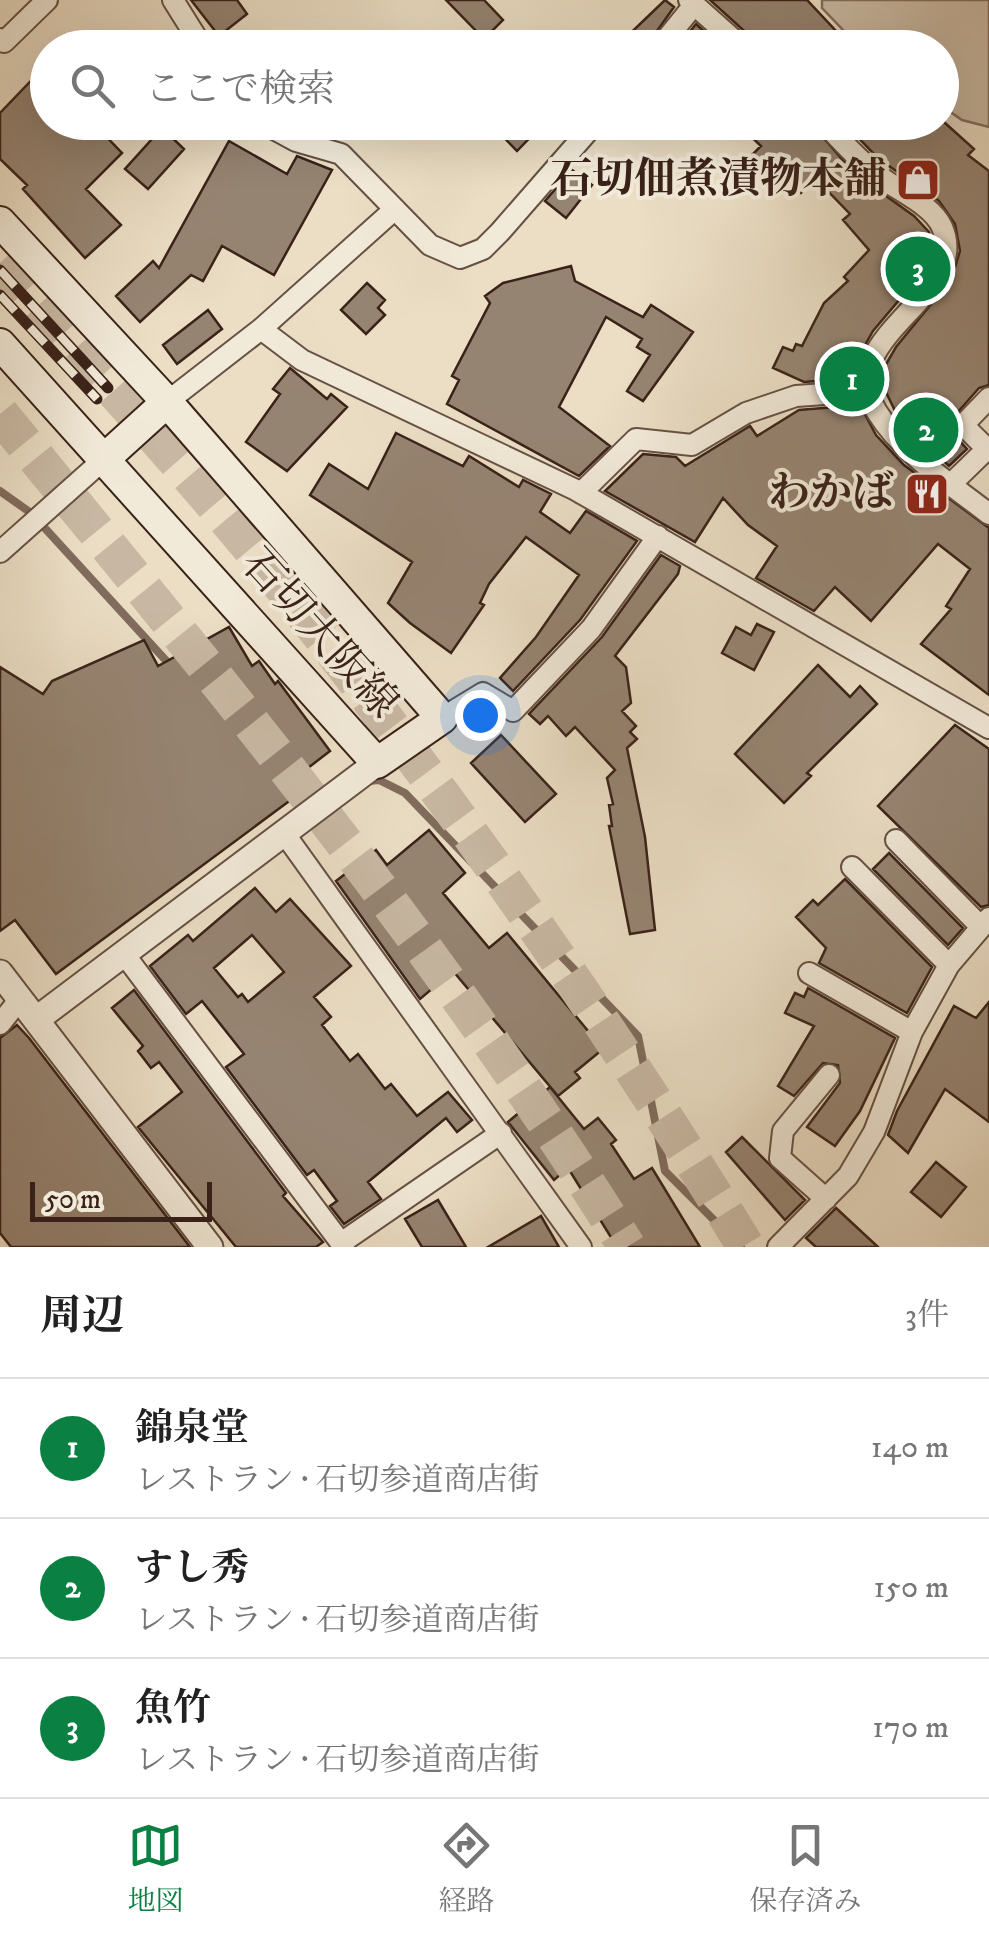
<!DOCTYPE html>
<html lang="ja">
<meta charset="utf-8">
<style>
:root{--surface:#fff;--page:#f2f2f2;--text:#222;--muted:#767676;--line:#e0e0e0;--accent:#0b8043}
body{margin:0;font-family:"IM FELL DW Pica","Noto Serif JP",serif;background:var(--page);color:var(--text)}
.scale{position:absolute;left:30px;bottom:25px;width:182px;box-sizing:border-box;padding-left:10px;border:5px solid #3a2219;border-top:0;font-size:28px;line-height:35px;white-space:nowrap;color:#3a2219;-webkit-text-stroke:8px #f2ead9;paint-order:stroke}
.you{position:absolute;left:480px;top:715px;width:35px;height:35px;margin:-25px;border:8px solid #fff;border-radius:50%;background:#1a73e8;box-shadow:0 0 0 15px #1a73e833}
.badge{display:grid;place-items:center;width:65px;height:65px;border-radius:50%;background:var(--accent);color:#fff;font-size:32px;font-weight:700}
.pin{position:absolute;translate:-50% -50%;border:5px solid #fff;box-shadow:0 2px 10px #0006}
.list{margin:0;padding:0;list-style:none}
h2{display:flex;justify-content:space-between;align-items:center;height:130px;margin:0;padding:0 40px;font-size:42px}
h2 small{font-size:32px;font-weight:400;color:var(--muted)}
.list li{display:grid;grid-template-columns:65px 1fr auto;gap:30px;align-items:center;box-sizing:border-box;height:140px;padding:0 40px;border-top:2px solid var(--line)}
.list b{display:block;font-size:38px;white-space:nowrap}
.list p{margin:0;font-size:32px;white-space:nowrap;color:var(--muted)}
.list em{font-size:32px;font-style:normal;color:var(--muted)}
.icon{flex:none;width:55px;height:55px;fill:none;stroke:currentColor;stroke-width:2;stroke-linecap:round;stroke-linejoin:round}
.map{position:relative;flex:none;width:989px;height:1247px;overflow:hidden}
.search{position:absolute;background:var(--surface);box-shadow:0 10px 40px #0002;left:30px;right:30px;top:30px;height:110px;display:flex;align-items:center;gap:25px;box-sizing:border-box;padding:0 35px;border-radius:55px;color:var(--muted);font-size:38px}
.sheet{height:550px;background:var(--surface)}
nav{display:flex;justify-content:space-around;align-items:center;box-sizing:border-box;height:140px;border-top:2px solid var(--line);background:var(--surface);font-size:28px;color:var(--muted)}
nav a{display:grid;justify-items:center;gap:5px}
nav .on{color:var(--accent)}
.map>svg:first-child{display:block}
.green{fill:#cdbea8;stroke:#847060;stroke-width:2.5}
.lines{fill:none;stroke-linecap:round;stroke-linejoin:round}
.stream{stroke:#806c5d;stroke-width:8}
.building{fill:#968472;stroke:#3a2219;stroke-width:2.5;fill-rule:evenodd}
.motorway-tunnel{stroke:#c8b8a3;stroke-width:38;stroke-dasharray:38 19;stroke-linecap:butt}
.minor-casing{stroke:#665144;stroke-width:24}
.tertiary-casing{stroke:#665144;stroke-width:29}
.secondary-casing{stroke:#3a2219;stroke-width:34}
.minor{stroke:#f2ead9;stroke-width:20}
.tertiary{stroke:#f2ead9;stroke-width:25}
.secondary{stroke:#f2ead9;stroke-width:30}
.rail-casing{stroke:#3a2219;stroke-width:11}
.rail{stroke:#f2ead9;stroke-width:8;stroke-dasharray:22;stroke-linecap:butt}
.labels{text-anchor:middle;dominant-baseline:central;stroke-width:8;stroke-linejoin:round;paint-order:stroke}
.poi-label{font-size:42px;font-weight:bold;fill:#3a2219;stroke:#f2ead9;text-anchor:end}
.street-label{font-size:42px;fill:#3a2219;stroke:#f2ead9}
</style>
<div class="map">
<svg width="989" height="1247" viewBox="0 0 989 1247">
<rect width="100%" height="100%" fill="#ebdec5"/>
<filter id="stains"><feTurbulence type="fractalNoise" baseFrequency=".002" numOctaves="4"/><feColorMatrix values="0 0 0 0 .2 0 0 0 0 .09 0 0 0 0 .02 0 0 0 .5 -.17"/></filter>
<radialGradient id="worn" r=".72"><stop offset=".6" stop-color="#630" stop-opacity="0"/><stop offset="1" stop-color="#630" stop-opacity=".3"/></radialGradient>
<path class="green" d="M 822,0 L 989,0 L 989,127 L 962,120 L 942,106 L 942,48 L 881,47 L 873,40 L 847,34 L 822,8 Z"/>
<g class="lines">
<path class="stream" d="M 0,491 L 31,513 L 171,666
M 369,781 L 379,780 L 405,793 L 638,1036 L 665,1171 L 741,1247"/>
</g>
<path class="building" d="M 191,0 L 237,0 L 247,14 L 219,36 Z
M 446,0 L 484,0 L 503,20 L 484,39 Z
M 665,0 L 674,7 L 645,48 L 615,48 Z
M 710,0 L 807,0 L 852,48 L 756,48 L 752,38 Z
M 696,24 L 722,48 L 677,48 Z
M 48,63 L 48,122 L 92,122 L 122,153 L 86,189 L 121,225 L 85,258 L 23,189 L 27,185 L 0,159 L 0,113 Z
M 489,122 L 545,122 L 517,151 Z
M 736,122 L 810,122 L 854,173 L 914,216 L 929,232 L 932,251 L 926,268 L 873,331 L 860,354 L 855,378 L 804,382 L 773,368 L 783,347 L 793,351 L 796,344 L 802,346 L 824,303 L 848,281 L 844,277 L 869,250 L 843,220 L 850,214 L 815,178 L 801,193 L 778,171 L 766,183 L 745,162 L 761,146 Z
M 843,122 L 944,122 L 974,149 L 968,155 L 989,171 L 989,385 L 979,388 L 950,421 L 953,434 L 967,449 L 949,466 L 899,419 L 882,384 L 885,366 L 896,347 L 951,280 L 960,251 L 955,224 L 939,201 L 879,159 Z
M 162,128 L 184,149 L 148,189 L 125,169 Z
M 229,141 L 287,174 L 297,156 L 332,170 L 274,275 L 222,246 L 203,281 L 191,275 L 140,322 L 116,296 L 153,261 L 159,268 Z
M 572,170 L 592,185 L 566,218 L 545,201 Z
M 571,266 L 575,281 L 643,317 L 651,305 L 693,332 L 643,401 L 627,391 L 650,355 L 637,347 L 642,339 L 606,317 L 559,407 L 610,446 L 579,476 L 447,404 L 459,380 L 452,376 L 490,303 L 485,296 L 503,283 Z
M 367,283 L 385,300 L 378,308 L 385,315 L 366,334 L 341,310 Z
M 208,310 L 222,329 L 177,364 L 163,345 Z
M 290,368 L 327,399 L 331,394 L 347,407 L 287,471 L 246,442 L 280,394 L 273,389 Z
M 860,405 L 876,435 L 904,465 L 989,528 L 989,695 L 921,644 L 951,609 L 946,606 L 970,569 L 938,544 L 871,621 L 835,587 L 814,611 L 756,578 L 777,546 L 748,525 L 723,498 L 695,542 L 605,491 L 643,454 L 676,457 L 685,466 L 750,426 L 757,436 L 799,410 Z
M 396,433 L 463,466 L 469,456 L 519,487 L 523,480 L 551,494 L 540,512 L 570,533 L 586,511 L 637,541 L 580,620 L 513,691 L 500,678 L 536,637 L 579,575 L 526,537 L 489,584 L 480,603 L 484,605 L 451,653 L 410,623 L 388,603 L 412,562 L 310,495 L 329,464 L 368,489 Z
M 661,555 L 680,566 L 678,574 L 615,656 L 626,667 L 631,703 L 622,711 L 636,726 L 630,732 L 637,739 L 627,748 L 645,837 L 655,930 L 630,934 L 609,826 L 612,826 L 609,805 L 613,804 L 607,778 L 615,770 L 575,727 L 566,736 L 548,716 L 540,724 L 529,714 L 602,637 Z
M 757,624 L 774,632 L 754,670 L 722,653 L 736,627 L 751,635 Z
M 229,627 L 252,666 L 259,661 L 275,684 L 278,681 L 330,751 L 304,771 L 313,782 L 292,799 L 56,974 L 15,920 L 0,931 L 0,667 L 43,694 L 52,681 L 144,640 L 158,666 Z
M 818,665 L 850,697 L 860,686 L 877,704 L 807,773 L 811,776 L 784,803 L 735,754 Z
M 955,725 L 989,749 L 989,905 L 981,907 L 878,806 Z
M 501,735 L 556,794 L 525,822 L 471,763 Z
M 429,830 L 465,873 L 443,893 L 489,948 L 507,933 L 603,1049 L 575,1072 L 580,1078 L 558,1096 L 453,971 L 420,999 L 336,881 L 376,850 L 387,865 Z
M 889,853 L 963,928 L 948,945 L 873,869 Z
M 845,879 L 932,967 L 907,1013 L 819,963 L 826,948 L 796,917 L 813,900 L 818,905 Z
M 255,888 L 276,912 L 290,899 L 351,966 L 314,997 L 331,1017 L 322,1025 L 350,1061 L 358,1054 L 385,1089 L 391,1084 L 417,1116 L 448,1092 L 472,1120 L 457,1132 L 446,1118 L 368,1182 L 381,1199 L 344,1224 L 330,1206 L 337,1201 L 314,1170 L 307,1175 L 226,1067 L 244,1054 L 202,1001 L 186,1014 L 150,966 L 188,935 L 193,941 ZM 252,935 L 284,972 L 248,1002 L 242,994 L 238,997 L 214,968 Z
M 808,988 L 895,1038 L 860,1111 L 835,1146 L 807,1127 L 840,1083 L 838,1065 L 823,1063 L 794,1096 L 778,1086 L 814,1026 L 785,1013 L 795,993 L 804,997 Z
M 134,990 L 286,1193 L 283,1196 L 323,1242 L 316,1247 L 236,1247 L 138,1127 L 182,1092 L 159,1062 L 151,1068 L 138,1051 L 143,1046 L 112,1008 Z
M 989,1002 L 989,1122 L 945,1089 L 908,1153 L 888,1135 L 897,1111 L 954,1006 L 976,1018 Z
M 17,1025 L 29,1038 L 190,1247 L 11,1247 L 0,1233 L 0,1038 Z
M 550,1087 L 584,1129 L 598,1118 L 616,1140 L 611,1144 L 634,1179 L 652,1168 L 700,1247 L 617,1247 L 568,1168 L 554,1180 L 508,1122 Z
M 742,1137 L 805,1200 L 785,1220 L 726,1152 Z
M 936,1162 L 966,1187 L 941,1217 L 911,1192 Z
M 438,1200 L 466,1247 L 422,1247 L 405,1219 Z
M 836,1208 L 878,1247 L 816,1247 L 806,1238 Z
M 541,1216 L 559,1247 L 488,1247 Z"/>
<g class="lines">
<path class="motorway-tunnel" d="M 0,263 C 106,382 215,499 313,625 C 468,824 614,1032 746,1247
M 0,414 C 221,683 442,951 627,1247"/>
<defs>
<path id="minor" d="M 173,0 L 203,48
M 689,0 L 743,48
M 0,39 L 4,42 L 47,0
M 659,48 L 694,5
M 261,122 L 296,141 L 341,154 L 430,245 L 460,258 L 483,249 L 500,232 L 596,122
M 823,122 C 841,140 858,160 878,175 C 897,191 932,204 942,227 C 973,297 830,336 877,412 C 903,454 951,484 989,514
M 261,329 L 302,360 L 576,490 L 989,728
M 167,402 L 261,329 L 395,209
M 951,484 L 987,449 L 963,425 L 989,398
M 581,493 L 636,439 L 692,445 L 746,413 L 796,396 L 867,391
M 0,552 L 102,461
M 442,718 L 483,693 L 513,711 L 591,629 L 658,536
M 284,833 L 581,1247
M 896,840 L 981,927
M 852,867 L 949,965
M 124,954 L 344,1247
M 809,973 L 912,1032
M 0,1024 L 20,999
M 826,1199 L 780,1158 L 783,1131 L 829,1075
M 341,1243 L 501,1133
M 778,1247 L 848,1176 L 874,1132 L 912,1032 L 949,965 L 989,918"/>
<path id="tertiary" d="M 0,973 L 210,1247
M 37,1019 L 377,763"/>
<path id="secondary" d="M 0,222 L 167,402 L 442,718 L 377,763 L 0,344
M 102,461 L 167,402"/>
</defs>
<use href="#minor" class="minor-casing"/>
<use href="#tertiary" class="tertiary-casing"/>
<use href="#secondary" class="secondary-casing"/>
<use href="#minor" class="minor"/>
<use href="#tertiary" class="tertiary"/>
<use href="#secondary" class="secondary"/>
<defs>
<path id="rail" d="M 0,270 L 108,388
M 0,295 L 97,399"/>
</defs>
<use href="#rail" class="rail-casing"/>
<use href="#rail" class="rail"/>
</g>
<defs>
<symbol id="shop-square" viewBox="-11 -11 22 22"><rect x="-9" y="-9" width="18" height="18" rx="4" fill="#8f2418" stroke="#f2ead9"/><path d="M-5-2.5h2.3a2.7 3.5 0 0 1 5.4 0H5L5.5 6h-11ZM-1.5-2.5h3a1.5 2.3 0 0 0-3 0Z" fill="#fff"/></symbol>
<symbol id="restaurant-square" viewBox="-11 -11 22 22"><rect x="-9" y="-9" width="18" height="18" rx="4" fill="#8f2418" stroke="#f2ead9"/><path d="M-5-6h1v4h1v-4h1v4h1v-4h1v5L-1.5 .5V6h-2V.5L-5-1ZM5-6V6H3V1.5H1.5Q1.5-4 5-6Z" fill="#fff"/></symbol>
</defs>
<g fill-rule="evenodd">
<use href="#shop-square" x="893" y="155" width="50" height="50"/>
<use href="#restaurant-square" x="902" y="469" width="50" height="50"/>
</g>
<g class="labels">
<g class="poi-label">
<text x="886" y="180">石切佃煮漬物本舗</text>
<text x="894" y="494">わかば</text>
</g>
<g class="street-label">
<text transform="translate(319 634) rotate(48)">石切大阪線</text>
</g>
</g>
<rect width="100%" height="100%" filter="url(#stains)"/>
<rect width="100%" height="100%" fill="url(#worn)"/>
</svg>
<div class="scale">50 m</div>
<div class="you"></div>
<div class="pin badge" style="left:852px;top:379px">1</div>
<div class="pin badge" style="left:926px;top:430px">2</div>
<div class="pin badge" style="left:918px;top:269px">3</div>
<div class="search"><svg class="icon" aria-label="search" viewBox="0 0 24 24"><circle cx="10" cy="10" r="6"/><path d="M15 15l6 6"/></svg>ここで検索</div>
</div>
<section class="sheet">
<h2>周辺<small>3件</small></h2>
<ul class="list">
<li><span class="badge">1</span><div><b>錦泉堂</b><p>レストラン · 石切参道商店街</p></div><em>140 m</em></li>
<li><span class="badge">2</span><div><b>すし秀</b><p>レストラン · 石切参道商店街</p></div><em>150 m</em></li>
<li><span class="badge">3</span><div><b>魚竹</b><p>レストラン · 石切参道商店街</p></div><em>170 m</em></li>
</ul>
</section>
<nav>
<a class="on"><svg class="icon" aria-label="map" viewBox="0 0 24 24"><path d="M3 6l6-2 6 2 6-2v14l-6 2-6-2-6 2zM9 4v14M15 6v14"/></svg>地図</a>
<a><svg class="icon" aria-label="directions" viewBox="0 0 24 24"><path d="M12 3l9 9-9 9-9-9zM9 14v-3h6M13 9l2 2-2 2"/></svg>経路</a>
<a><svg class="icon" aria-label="saved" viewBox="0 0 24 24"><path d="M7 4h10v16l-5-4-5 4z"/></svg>保存済み</a>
</nav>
